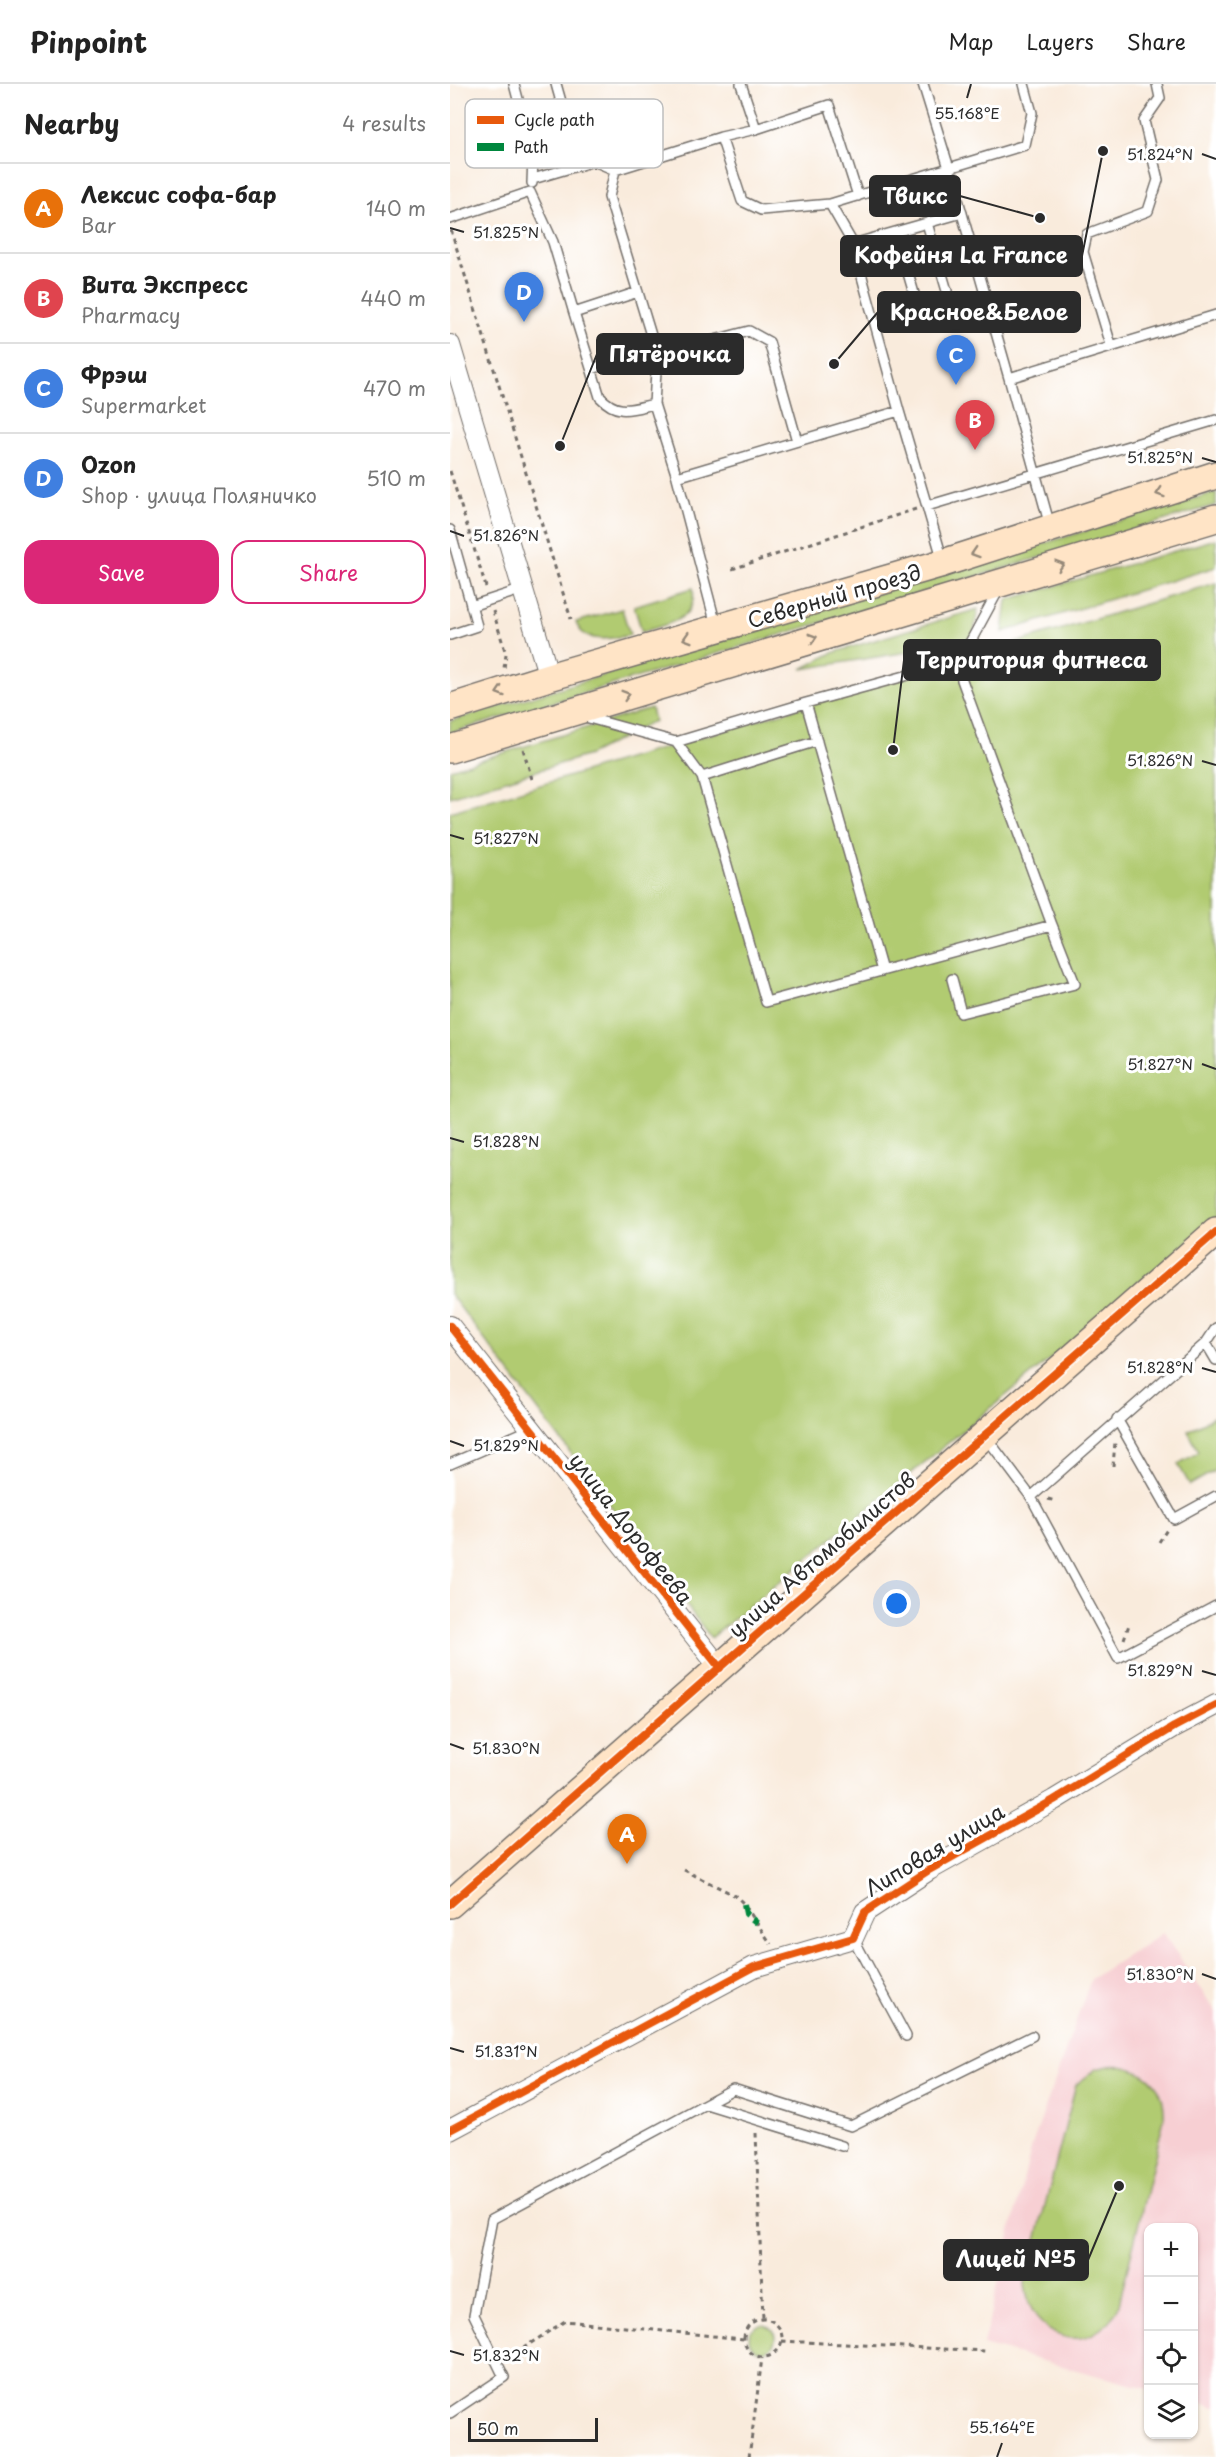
<!DOCTYPE html>
<meta charset="utf-8">
<style>
:root{--surface:#fff;--page:#f2f2f2;--text:#222;--muted:#767676;--line:#e0e0e0;--accent:#db2777}
body{margin:0;font-family:"Playpen Sans",sans-serif;background:var(--page);color:var(--text)}
.controls{position:absolute;right:18px;bottom:18px;display:grid;overflow:hidden;border-radius:12px;box-shadow:0 2px 4px #0004}
.controls button{width:54px;height:54px;display:grid;place-items:center;padding:0;border:0;border-bottom:2px solid var(--line);background:var(--surface);color:var(--text);font:30px sans-serif}
.scale{position:absolute;left:18px;bottom:15px;width:130px;box-sizing:border-box;padding-left:6px;border:3px solid #2b2b2b;border-top:0;font-size:16px;line-height:21px;white-space:nowrap;color:#2b2b2b;-webkit-text-stroke:4px #fff;paint-order:stroke}
.you{position:absolute;left:447px;top:1520px;width:21px;height:21px;margin:-15px;border:4px solid #fff;border-radius:50%;background:#1a73e8;box-shadow:0 0 0 9px #1a73e833}
.badge{display:grid;place-items:center;width:39px;height:39px;border-radius:50%;background:var(--accent);color:#fff;font-size:20px;font-weight:700}
.pin{position:absolute;translate:-50% -50px;filter:drop-shadow(0 2px 3px #0008)}
.pin::after{content:'';position:absolute;top:32px;width:21px;height:18px;background:inherit;clip-path:polygon(0 0,100% 0,50% 100%)}
.list{margin:0;padding:0;list-style:none}
h2{display:flex;justify-content:space-between;align-items:center;height:78px;margin:0;padding:0 24px;font-size:26px}
h2 small{font-size:20px;font-weight:400;color:var(--muted)}
.list li{display:grid;grid-template-columns:39px 1fr auto;gap:18px;align-items:center;box-sizing:border-box;height:90px;padding:0 24px;border-top:2px solid var(--line)}
.list b{display:block;font-size:22px;white-space:nowrap}
.list p{margin:0;font-size:20px;white-space:nowrap;color:var(--muted)}
.list em{font-size:20px;font-style:normal;color:var(--muted)}
.actions{display:flex;gap:12px;padding:18px 24px}
.actions a{flex:1;padding:14px 0;border:2px solid var(--accent);border-radius:18px;text-align:center;font-size:21px;color:var(--accent)}
.actions .main{background:var(--accent);color:#fff}
.icon{flex:none;width:33px;height:33px;fill:none;stroke:currentColor;stroke-width:2;stroke-linecap:round;stroke-linejoin:round}
.map{position:relative;flex:none;width:766px;height:2373px;overflow:hidden}
header{display:flex;align-items:center;gap:36px;box-sizing:border-box;height:84px;padding:0 30px;background:var(--surface);border-bottom:2px solid var(--line)}
header strong{font-size:28px}
nav{display:flex;gap:33px;margin-inline-start:auto;font-size:21px}
main{display:flex}
aside{flex:1;background:var(--surface)}
.map>svg:first-child{display:block}
.built{fill:#f7cfd3}
.green{fill:#b1cb71;stroke:#6e7b4e;stroke-width:1.5}
.lines{fill:none;stroke-linecap:round;stroke-linejoin:round}
.lane-casing{stroke:#736e69;stroke-width:12}
.street-casing{stroke:#736e69;stroke-width:22}
.secondary-casing{stroke:#736e69;stroke-width:30}
.path{stroke:#736e69;stroke-width:3;stroke-dasharray:4.5 4.5;stroke-linecap:butt}
.lane{stroke:#fff;stroke-width:9}
.street{stroke:#fff;stroke-width:20}
.secondary{stroke:#ffe4c6;stroke-width:27}
.quiet{stroke:#00873e;stroke-width:6;stroke-dasharray:12 6;stroke-linecap:butt}
.cycleway-casing{stroke:#fff;stroke-width:11}
.cycleway{stroke:#e8590c;stroke-width:8}
.oneway{stroke:#958878}
.ticks{fill:none;stroke:#2b2b2b;stroke-width:2}
.labels{text-anchor:middle;dominant-baseline:central;stroke-width:6;stroke-linejoin:round;paint-order:stroke}
.street-label{font-size:21px;fill:#2b2b2b;stroke:#fff}
.key{fill:#fff;stroke:#bfbfbf;stroke-width:1.5}
.key-label{font-size:16px;fill:#2b2b2b}
.ticks-label{font-size:15px;text-anchor:middle;fill:#2b2b2b;stroke:#fff;stroke-width:6;stroke-linejoin:round;paint-order:stroke}
.leader{fill:none;stroke:#2b2b2b;stroke-width:2}
.callout-dot{fill:#2b2b2b;stroke:#fff;stroke-width:2}
.callout{fill:#2b2b2b;stroke:#2b2b2b;stroke-width:2}
.callout-label{font-size:22px;text-anchor:middle;font-weight:bold;fill:#fff}
</style>
<header>
<strong>Pinpoint</strong>
<nav><a>Map</a><a>Layers</a><a>Share</a></nav>
</header>
<main>
<aside>
<h2>Nearby<small>4 results</small></h2>
<ul class="list">
<li><span class="badge" style="background:#e8710a">A</span><div><b>Лексис софа-бар</b><p>Bar</p></div><em>140 m</em></li>
<li><span class="badge" style="background:#e0444e">B</span><div><b>Вита Экспресс</b><p>Pharmacy</p></div><em>440 m</em></li>
<li><span class="badge" style="background:#3f7fe0">C</span><div><b>Фрэш</b><p>Supermarket</p></div><em>470 m</em></li>
<li><span class="badge" style="background:#3f7fe0">D</span><div><b>Ozon</b><p>Shop · улица Поляничко</p></div><em>510 m</em></li>
</ul>
<div class="actions"><a class="main">Save</a><a>Share</a></div>
</aside>
<div class="map">
<svg width="766" height="2373" viewBox="0 0 766 2373">
<rect width="100%" height="100%" fill="#fff"/>
<filter id="ink" filterUnits="userSpaceOnUse"><feTurbulence type="fractalNoise" baseFrequency=".0167" numOctaves="2"/><feDisplacementMap in="SourceGraphic" scale="12" xChannelSelector="R" yChannelSelector="G"/><feConvolveMatrix kernelMatrix="1 2 1 2 8 2 1 2 1" color-interpolation-filters="sRGB"/></filter>
<filter id="wash" filterUnits="userSpaceOnUse"><feTurbulence type="fractalNoise" baseFrequency=".008" numOctaves="4" result="noise"/><feDisplacementMap in="SourceGraphic" scale="24" xChannelSelector="R" yChannelSelector="G"/><feGaussianBlur stdDeviation="1.35" result="paint"/><feColorMatrix in="noise" values="0 0 0 0 0 0 0 0 0 0 0 0 0 0 0 0 0 1.4 0 .05"/><feComposite in="paint" operator="in"/></filter>
<g filter="url(#wash)">
<rect width="100%" height="100%" fill="#f9ebdc"/>
<path class="built" d="M 713,1849 L 766,1928 L 766,2323 L 744,2317 L 744,2144 L 698,2144 L 698,2305 L 533,2261 L 582,2061 L 641,1895 Z"/>
<path class="green" d="M 766,408 L 766,421 L 0,649 L 0,637 Z
M 766,455 L 766,483 L 553,548 L 557,516 Z
M 766,499 L 766,1134 L 667,1220 L 261,1554 L 0,1210 L 0,728 Z
M 243,504 C 248,537 216,540 192,548 L 184,522 Z
M 172,525 L 180,551 C 162,555 133,561 126,538 Z
M 528,525 L 523,553 L 483,564 L 352,585 L 382,569 Z
M 201,624 L 204,637 L 139,671 L 0,713 L 0,685 Z
M 763,1333 L 766,1339 L 766,1386 L 740,1401 L 728,1380 L 749,1368 L 738,1347 Z
M 664,1981 C 696,1985 716,2001 714,2035 L 668,2224 C 639,2277 579,2255 575,2199 L 626,2001 L 646,1985 Z
M299 2254a13 13 0 1 1 26 0a13 13 0 1 1-26 0Z"/>
</g>
<g filter="url(#ink)">
<g class="lines">
<defs>
<path id="lane" d="M 64,0 L 83,72 L 82,99
M 291,0 L 306,45 L 379,21 L 408,112
M 271,53 L 306,45
M 83,72 L 123,60 L 106,0
M 165,86 L 159,113 L 207,271 L 204,320
M 83,95 L 144,77 L 165,86 L 271,53 L 292,117 L 311,126 L 380,120 L 403,160 L 449,327
M 380,120 L 499,84 L 473,0
M 0,135 L 80,108 L 103,158 L 124,229
M 477,139 L 497,207
M 446,148 L 465,213
M 403,160 L 512,129
M 188,208 L 124,229 L 150,313 C 168,332 181,325 204,320 L 227,393
M 661,261 L 633,168 L 637,150 L 698,127 L 708,96 L 694,37 L 710,14 L 707,0
M 142,285 L 179,272 L 207,271 L 299,247 L 319,258 L 347,357
M 559,294 L 499,84 L 575,61 L 582,29 L 574,0
M 477,422 L 766,336
M 600,442 L 559,294 L 766,231
M 0,446 L 27,542 L 0,551
M 21,522 L 73,505
M 266,541 L 227,393 L 449,327 L 493,477
M 356,619 L 432,887
M 135,633 L 226,658 L 252,693 L 316,918 L 602,841 L 512,596 L 510,577 L 549,505
M 226,658 L 356,619 L 510,577
M 252,693 L 367,657
M 502,895 L 511,929 L 625,900 L 602,841
M 756,1259 L 766,1276
M 667,1335 L 724,1435 L 766,1412
M 536,1353 L 581,1413 L 668,1574 L 766,1522
M 0,1380 L 81,1345
M 581,1413 L 756,1259 L 766,1244
M 403,1854 L 456,1952
M 256,2020 L 392,2062
M 0,2329 L 54,2293 L 24,2231 L 42,2135 L 283,2005 L 401,2042 L 582,1952"/>
<path id="street" d="M 0,261 L 99,593
M 0,1242 L 270,1584
M 0,2046 L 304,1883 L 403,1854 L 415,1828 L 479,1786 L 604,1716 L 724,1643 L 766,1621"/>
<path id="secondary" d="M 0,624 L 99,593 L 493,479 L 766,391
M 0,665 L 766,434
M 0,1820 L 766,1148"/>
</defs>
<use href="#lane" class="lane-casing"/>
<use href="#street" class="street-casing"/>
<use href="#secondary" class="secondary-casing"/>
<path class="path" d="M 1,146 L 121,535
M 0,387 L 36,503
M 282,485 L 466,425
M 43,527 L 56,570 L 54,584
M 73,665 L 82,695
M 663,1382 L 665,1358
M 598,1415 L 606,1417
M 709,1458 L 718,1444
M 674,1555 L 680,1538
M 234,1786 L 286,1812 L 294,1820 L 321,1860
M 306,2049 L 313,2235
M294 2254a19 19 0 1 1 38 0a19 19 0 1 1-38 0Z
M 332,2257 L 536,2267
M 58,2274 L 115,2237 L 293,2255
M 299,2373 L 312,2274"/>
<use href="#lane" class="lane"/>
<use href="#street" class="street"/>
<use href="#secondary" class="secondary"/>
<path class="quiet" d="M 294,1820 L 296,1830 L 307,1839"/>
<defs>
<path id="cycleway" d="M 0,1242 L 270,1584
M 0,1820 L 766,1148
M 0,2046 L 304,1883 L 403,1854 L 415,1828 L 479,1786 L 604,1716 L 724,1643 L 766,1621"/>
</defs>
<use href="#cycleway" class="cycleway-casing"/>
<use href="#cycleway" class="cycleway"/>
</g>
<defs><path id="oneway-chevron" d="M-2-3.5L2.5 0L-2 3.5" fill="none" stroke-width="1.6" stroke-linecap="round" stroke-linejoin="round" transform="scale(1.5)"/></defs>
<g class="oneway">
<use href="#oneway-chevron" transform="translate(710 409) rotate(162)"/>
<use href="#oneway-chevron" transform="translate(525 469) rotate(162)"/>
<use href="#oneway-chevron" transform="translate(610 481) rotate(-17)"/>
<use href="#oneway-chevron" transform="translate(237 554) rotate(163)"/>
<use href="#oneway-chevron" transform="translate(363 554) rotate(-17)"/>
<use href="#oneway-chevron" transform="translate(50 608) rotate(162)"/>
<use href="#oneway-chevron" transform="translate(176 611) rotate(-17)"/>
</g>
</g>
<path class="ticks" d="M 517,14 L 521,0M 752,70 L 766,75M 0,144 L 14,148M 752,374 L 766,378M 0,447 L 14,452M 752,677 L 766,681M 0,751 L 14,755M 752,980 L 766,985M 0,1054 L 14,1058M 752,1284 L 766,1288M 0,1357 L 14,1362M 752,1587 L 766,1591M 0,1660 L 14,1665M 752,1890 L 766,1895M 0,1964 L 14,1968M 0,2267 L 14,2271M 547,2373 L 552,2359"/>
<g class="labels">
<g class="street-label">
<text transform="translate(384 511) rotate(-16)">Северный проезд</text>
<text transform="translate(182 1444) rotate(52)">улица Дорофеева</text>
<text transform="translate(371 1470) rotate(-41)">улица Автомобилистов</text>
<text transform="translate(484 1765) rotate(-31)">Липовая улица</text>
</g>
</g>
<rect x="15" y="15" width="198" height="69" rx="9" class="key"/>
<rect x="27" y="32" width="27" height="8" fill="#e8590c"/>
<rect x="27" y="59" width="27" height="8" fill="#00873e"/>
<g class="key-label">
<text x="64" y="42">Cycle path</text>
<text x="64" y="69">Path</text>
</g>
<g class="ticks-label">
<text x="517" y="35">55.168°E</text>
<text x="710" y="76">51.824°N</text>
<text x="56" y="154">51.825°N</text>
<text x="710" y="379">51.825°N</text>
<text x="56" y="457">51.826°N</text>
<text x="710" y="682">51.826°N</text>
<text x="56" y="760">51.827°N</text>
<text x="710" y="986">51.827°N</text>
<text x="56" y="1063">51.828°N</text>
<text x="710" y="1289">51.828°N</text>
<text x="56" y="1367">51.829°N</text>
<text x="710" y="1592">51.829°N</text>
<text x="56" y="1670">51.830°N</text>
<text x="710" y="1896">51.830°N</text>
<text x="56" y="1973">51.831°N</text>
<text x="56" y="2277">51.832°N</text>
<text x="552" y="2349">55.164°E</text>
</g>
<path class="leader" d="M590 134L510 112M653 67L632 172M384 280L428 228M110 362L147 270M443 666L454 576M669 2102L638 2176"/>
<g class="callout-dot">
<circle cx="590" cy="134" r="6"/>
<circle cx="653" cy="67" r="6"/>
<circle cx="384" cy="280" r="6"/>
<circle cx="110" cy="362" r="6"/>
<circle cx="443" cy="666" r="6"/>
<circle cx="669" cy="2102" r="6"/>
</g>
<g class="callout">
<rect x="420" y="92" width="90" height="40" rx="6"/>
<rect x="391" y="152" width="241" height="40" rx="6"/>
<rect x="428" y="208" width="202" height="40" rx="6"/>
<rect x="147" y="250" width="146" height="40" rx="6"/>
<rect x="454" y="556" width="256" height="40" rx="6"/>
<rect x="494" y="2156" width="144" height="40" rx="6"/>
</g>
<g class="callout-label">
<text x="465" y="120">Твикс</text>
<text x="511" y="179">Кофейня La France</text>
<text x="529" y="236">Красное&amp;Белое</text>
<text x="220" y="278">Пятёрочка</text>
<text x="582" y="584">Территория фитнеса</text>
<text x="566" y="2183">Лицей №5</text>
</g>
</svg>
<div class="controls">
<button>+</button>
<button>−</button>
<button><svg class="icon" aria-label="locate" viewBox="0 0 24 24"><circle cx="12" cy="12" r="6"/><path d="M12 2v4M12 18v4M2 12h4M18 12h4"/></svg></button>
<button><svg class="icon" aria-label="layers" viewBox="0 0 24 24"><path d="M12 4l9 5-9 5-9-5zM3 14l9 5 9-5"/></svg></button>
</div>
<div class="scale">50 m</div>
<div class="you"></div>
<div class="pin badge" style="left:177px;top:1780px;background:#e8710a">A</div>
<div class="pin badge" style="left:525px;top:366px;background:#e0444e">B</div>
<div class="pin badge" style="left:506px;top:301px;background:#3f7fe0">C</div>
<div class="pin badge" style="left:74px;top:238px;background:#3f7fe0">D</div>
</div>
</main>
